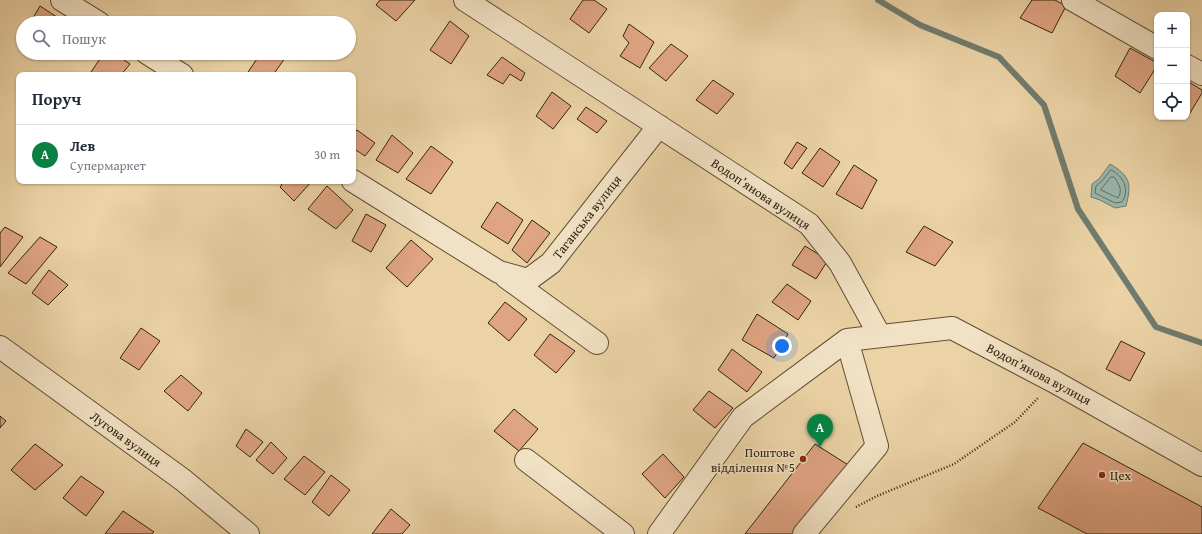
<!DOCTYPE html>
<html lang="uk">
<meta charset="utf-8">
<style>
:root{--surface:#fff;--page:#f6f6f7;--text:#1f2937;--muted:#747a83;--line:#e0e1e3;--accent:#0b8043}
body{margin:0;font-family:"Gentium Book Plus",serif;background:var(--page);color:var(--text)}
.controls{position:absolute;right:12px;top:12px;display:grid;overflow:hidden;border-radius:8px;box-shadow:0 1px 3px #0004}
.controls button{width:36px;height:36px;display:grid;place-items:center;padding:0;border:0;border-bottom:1px solid var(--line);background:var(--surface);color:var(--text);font:20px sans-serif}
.you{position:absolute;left:782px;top:346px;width:14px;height:14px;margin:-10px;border:3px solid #fff;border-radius:50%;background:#1a73e8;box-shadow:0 0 0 6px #1a73e833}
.badge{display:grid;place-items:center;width:26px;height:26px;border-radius:50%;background:var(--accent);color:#fff;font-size:13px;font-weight:700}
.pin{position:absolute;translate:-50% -33px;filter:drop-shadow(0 1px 2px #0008)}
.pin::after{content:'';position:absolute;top:21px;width:14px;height:12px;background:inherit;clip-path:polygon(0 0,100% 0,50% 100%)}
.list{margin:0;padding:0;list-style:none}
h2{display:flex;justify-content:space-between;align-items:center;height:52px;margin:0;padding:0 16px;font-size:17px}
h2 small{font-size:13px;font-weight:400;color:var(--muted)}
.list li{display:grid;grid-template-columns:26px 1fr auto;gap:12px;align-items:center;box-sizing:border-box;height:60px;padding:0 16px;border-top:1px solid var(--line)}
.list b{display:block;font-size:15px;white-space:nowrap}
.list p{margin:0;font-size:13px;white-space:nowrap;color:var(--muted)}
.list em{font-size:13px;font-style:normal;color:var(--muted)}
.icon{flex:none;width:22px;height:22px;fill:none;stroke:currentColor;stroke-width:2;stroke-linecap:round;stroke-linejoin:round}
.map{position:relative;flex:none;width:1202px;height:534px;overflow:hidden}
.search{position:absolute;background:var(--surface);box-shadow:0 1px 3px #0004;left:16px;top:16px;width:340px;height:44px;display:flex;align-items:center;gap:10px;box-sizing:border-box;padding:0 14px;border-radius:22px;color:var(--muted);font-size:15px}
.panel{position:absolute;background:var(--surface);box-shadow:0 1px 3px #0004;left:16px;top:72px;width:340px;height:112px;border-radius:8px}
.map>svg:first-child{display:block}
.water{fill:#99b7ae;stroke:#707c6f}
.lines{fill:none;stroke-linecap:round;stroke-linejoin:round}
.shore{stroke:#666d5f;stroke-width:1}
.stream{stroke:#707c6f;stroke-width:6}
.building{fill:#dfa482;stroke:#322310}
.minor-casing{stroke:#604f36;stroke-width:24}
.path{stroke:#322310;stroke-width:2.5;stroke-dasharray:1 2;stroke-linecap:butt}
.minor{stroke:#f2e2c5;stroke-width:22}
.poi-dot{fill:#8f2418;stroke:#f2e2c5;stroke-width:1.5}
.labels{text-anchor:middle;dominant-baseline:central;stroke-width:3;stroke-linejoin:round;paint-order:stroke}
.street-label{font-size:13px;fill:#322310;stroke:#f2e2c5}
.poi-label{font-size:13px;fill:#322310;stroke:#f2e2c5;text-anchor:end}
</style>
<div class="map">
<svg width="1202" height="534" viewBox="0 0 1202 534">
<rect width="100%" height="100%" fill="#ebd3a6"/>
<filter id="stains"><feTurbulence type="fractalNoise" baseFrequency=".005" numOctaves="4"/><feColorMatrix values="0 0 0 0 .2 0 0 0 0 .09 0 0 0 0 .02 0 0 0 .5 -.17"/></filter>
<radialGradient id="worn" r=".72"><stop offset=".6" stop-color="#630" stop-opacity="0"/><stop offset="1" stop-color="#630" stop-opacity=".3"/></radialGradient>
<path class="water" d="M 1110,164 C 1130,176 1132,183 1126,206 L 1115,208 L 1100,200 L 1091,197 L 1092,184 L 1099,179 Z"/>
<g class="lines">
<path class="shore" d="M 1111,170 C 1124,176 1130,190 1122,202 L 1115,203 L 1095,193 L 1096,186 L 1102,181 Z
M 1111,177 L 1114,177 C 1119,184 1123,190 1118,198 L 1101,190 Z"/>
<path class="stream" d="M 878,0 L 920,25 L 999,57 L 1044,105 L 1078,209 L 1156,327 L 1202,343"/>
</g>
<path class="building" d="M 380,0 L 415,0 L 396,21 L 376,5 Z
M 583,0 L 594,0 L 607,9 L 589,33 L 570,19 Z
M 1032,0 L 1055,0 L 1066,6 L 1052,33 L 1020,18 Z
M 40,6 L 63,21 L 61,23 L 30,23 Z
M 450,21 L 469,36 L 451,64 L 430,50 Z
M 629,24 L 654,42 L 640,68 L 620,56 L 629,43 L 623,36 Z
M 671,44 L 688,56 L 666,81 L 649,68 Z
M 1130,48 L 1157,63 L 1157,66 L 1140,93 L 1115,76 Z
M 104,53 L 114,53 L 130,64 L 121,75 L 95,75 L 91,72 Z
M 204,53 L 215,53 L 211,58 Z
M 261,53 L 276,53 L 285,58 L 273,75 L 246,75 Z
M 502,57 L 525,73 L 521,81 L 510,74 L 503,84 L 487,75 Z
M 713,80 L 734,94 L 717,114 L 696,100 Z
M 1187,81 L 1202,90 L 1202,93 L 1187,118 L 1186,117 Z
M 552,92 L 571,106 L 553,129 L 536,116 Z
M 586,107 L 607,121 L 597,133 L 577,119 Z
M 357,130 L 375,143 L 365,156 L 353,148 L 353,135 Z
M 392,135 L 413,153 L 398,173 L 376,160 Z
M 797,142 L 807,148 L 792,169 L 784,163 Z
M 431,146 L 453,162 L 431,194 L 406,179 Z
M 820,148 L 840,162 L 823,187 L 802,173 Z
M 854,165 L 877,180 L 862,209 L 836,194 Z
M 284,181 L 312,181 L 294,201 L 280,187 Z
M 327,186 L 353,210 L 336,229 L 308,209 Z
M 497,202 L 523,220 L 508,244 L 481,227 Z
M 366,214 L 386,225 L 371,252 L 352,241 Z
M 532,220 L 550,233 L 527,263 L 512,250 Z
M 924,226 L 953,242 L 935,266 L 906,252 Z
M 5,227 L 23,237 L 0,267 L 0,233 Z
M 40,237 L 57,247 L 26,284 L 8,273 Z
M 411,240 L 433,259 L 407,287 L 386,268 Z
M 805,246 L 828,260 L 816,279 L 792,265 Z
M 49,270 L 68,285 L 48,305 L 32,293 Z
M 787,284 L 811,301 L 798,320 L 772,302 Z
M 505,302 L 527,319 L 509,341 L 488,323 Z
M 757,314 L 788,334 L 774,358 L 742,340 Z
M 141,328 L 160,341 L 139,370 L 120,358 Z
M 550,334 L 575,351 L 556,373 L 534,355 Z
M 1121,341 L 1145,353 L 1130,381 L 1106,369 Z
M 732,349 L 762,372 L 747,392 L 718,370 Z
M 181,375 L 202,393 L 188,411 L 164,391 Z
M 709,391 L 733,408 L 715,428 L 693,410 Z
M 514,409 L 538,429 L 519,451 L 494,431 Z
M 0,416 L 6,421 L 0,428 Z
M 246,429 L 263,442 L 250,457 L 236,446 Z
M 271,442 L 287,458 L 273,474 L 256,460 Z
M 1083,443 L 1202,507 L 1202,534 L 1087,534 L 1038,508 Z
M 35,444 L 63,465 L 35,490 L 11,470 Z
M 815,444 L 853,468 L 800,534 L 745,534 Z
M 663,454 L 684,477 L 665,498 L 642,474 Z
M 304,456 L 325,472 L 305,495 L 284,479 Z
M 331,475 L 350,490 L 329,516 L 312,502 Z
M 81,476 L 104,492 L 86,516 L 63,498 Z
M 391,509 L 410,525 L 402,534 L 372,534 Z
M 123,511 L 154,532 L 152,534 L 105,534 Z"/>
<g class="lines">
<defs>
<path id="minor" d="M 62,0 L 99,23
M 465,0 L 809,224 L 840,263 L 880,336
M 1073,0 L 1157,48
M 147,53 L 182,75
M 1187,66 L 1202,74
M 353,181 L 499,272 L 528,280 L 551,263 L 659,126
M 506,277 L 597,343
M 0,347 L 183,480 L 248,534
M 526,460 L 623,534
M 659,534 L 743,417 L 847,340 L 952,328 L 1053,381 L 1202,465
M 804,534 L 877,446 L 847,340"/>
</defs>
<use href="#minor" class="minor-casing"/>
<path class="path" d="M 856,507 L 877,496 L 954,464 L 1015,422 L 1038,398"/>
<use href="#minor" class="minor"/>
</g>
<g class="poi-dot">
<circle cx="803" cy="459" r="4"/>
<circle cx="1102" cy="475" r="4"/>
</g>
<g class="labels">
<g class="street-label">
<text transform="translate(761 194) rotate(34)">Водоп’янова вулиця</text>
<text transform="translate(587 217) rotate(-52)">Таганська вулиця</text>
<text transform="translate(1039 374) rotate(28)">Водоп’янова вулиця</text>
<text transform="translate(126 439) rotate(36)">Лугова вулиця</text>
</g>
<g class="poi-label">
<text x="795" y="452">Поштове<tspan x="795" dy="15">відділення №5</tspan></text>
<text x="1110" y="475" text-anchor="start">Цех</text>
</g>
</g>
<rect width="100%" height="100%" filter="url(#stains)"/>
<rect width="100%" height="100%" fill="url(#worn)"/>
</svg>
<div class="controls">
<button>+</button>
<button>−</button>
<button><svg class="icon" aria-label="locate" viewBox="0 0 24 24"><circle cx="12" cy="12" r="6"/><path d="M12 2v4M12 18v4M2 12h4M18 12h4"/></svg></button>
</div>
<div class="you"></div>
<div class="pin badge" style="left:820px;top:447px">A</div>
<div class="search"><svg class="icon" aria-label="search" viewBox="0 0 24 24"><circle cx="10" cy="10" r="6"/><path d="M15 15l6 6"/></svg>Пошук</div>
<section class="panel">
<h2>Поруч<small></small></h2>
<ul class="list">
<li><span class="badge">A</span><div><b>Лев</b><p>Супермаркет</p></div><em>30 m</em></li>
</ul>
</section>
</div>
